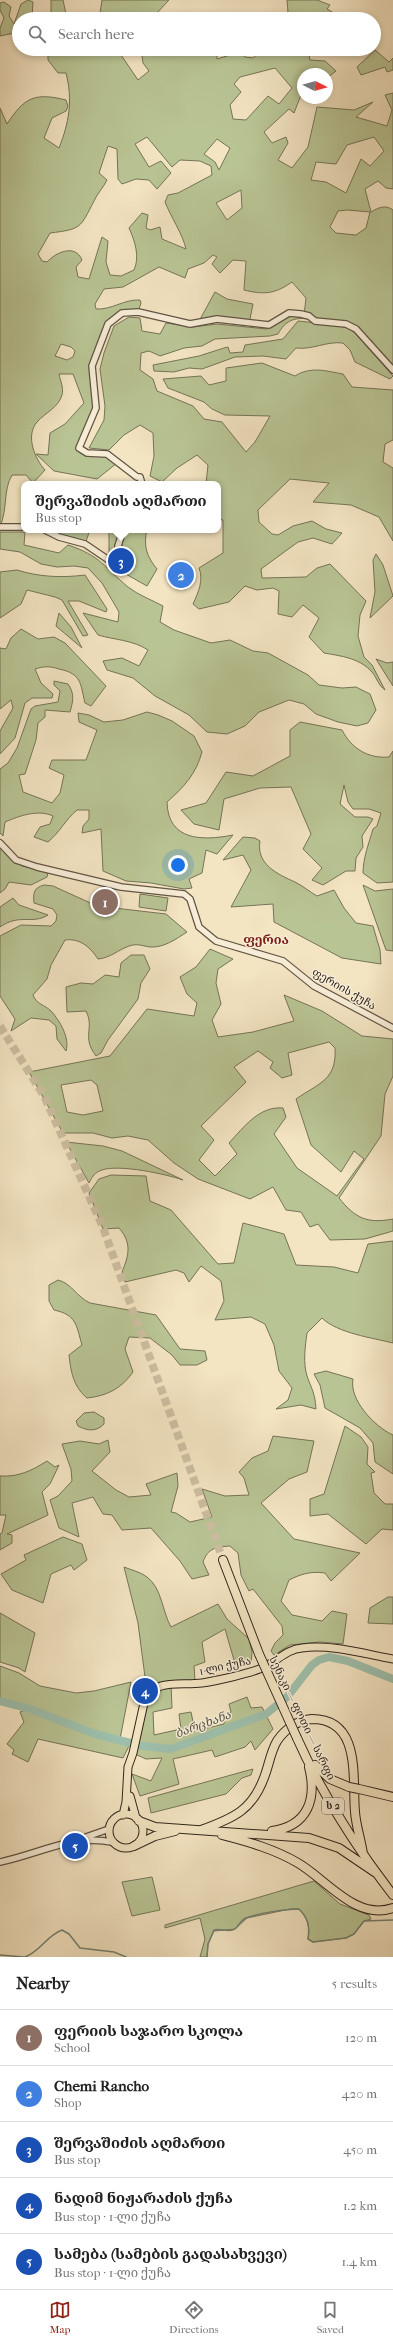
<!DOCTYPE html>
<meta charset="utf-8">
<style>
:root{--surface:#fff;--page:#f6f6f6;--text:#222;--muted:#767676;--line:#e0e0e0;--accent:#8f2418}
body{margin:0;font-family:"IM FELL French Canon","Noto Serif Georgian",serif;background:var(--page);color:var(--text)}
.compass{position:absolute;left:297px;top:68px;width:36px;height:36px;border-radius:50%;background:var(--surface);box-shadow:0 2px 6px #0003;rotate:96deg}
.you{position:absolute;left:178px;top:865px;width:14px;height:14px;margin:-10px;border:3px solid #fff;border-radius:50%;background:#1a73e8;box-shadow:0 0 0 6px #1a73e833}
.badge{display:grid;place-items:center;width:26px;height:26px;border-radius:50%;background:var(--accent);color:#fff;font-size:13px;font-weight:700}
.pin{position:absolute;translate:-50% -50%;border:2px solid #fff;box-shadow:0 1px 4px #0006}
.popup{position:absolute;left:21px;top:481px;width:200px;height:52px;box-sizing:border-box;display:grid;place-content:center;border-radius:8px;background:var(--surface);filter:drop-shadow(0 1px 3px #0005);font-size:13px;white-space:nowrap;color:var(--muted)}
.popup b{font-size:15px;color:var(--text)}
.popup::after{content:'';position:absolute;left:50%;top:100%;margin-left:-8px;border:8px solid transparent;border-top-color:var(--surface)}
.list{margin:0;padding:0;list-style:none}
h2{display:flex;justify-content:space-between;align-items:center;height:52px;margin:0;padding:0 16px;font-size:17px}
h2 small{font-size:13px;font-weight:400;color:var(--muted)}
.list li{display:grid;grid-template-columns:26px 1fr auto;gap:12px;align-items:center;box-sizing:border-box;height:56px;padding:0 16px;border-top:1px solid var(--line)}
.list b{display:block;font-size:15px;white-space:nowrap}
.list p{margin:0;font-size:13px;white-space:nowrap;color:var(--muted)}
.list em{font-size:13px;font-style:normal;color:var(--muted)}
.icon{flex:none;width:22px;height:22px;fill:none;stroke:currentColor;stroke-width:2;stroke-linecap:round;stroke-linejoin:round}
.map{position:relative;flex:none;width:393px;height:1957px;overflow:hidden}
.search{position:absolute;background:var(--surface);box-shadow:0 2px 6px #0003;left:12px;right:12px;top:12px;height:44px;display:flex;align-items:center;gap:10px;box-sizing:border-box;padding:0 14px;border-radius:22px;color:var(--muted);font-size:15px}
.sheet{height:332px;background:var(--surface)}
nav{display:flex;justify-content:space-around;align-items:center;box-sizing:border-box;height:56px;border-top:1px solid var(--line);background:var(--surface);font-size:11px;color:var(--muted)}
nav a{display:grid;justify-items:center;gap:2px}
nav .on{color:var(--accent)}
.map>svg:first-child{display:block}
.green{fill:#b9c494;stroke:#757458;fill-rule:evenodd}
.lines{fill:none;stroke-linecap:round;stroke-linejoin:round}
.stream{stroke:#728172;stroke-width:1.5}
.river{stroke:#9dbfac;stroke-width:8}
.highway-tunnel{stroke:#ccbea1;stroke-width:8;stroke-dasharray:8 4;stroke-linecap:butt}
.minor-casing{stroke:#625545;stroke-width:8}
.major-casing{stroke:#31251b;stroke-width:9}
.highway-casing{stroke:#31251b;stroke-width:10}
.minor{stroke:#f7edd7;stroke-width:5.5}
.major{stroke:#f3e4c2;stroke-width:7}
.highway{stroke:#f3e4c2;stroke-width:8}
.highway-bridge-casing{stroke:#31251b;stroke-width:10;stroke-linecap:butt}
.highway-bridge{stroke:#f3e4c2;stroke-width:8}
.labels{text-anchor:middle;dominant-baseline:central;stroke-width:3;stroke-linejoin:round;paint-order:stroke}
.shield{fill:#f7edd7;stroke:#6c6153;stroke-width:1}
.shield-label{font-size:10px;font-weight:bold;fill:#31251b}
.street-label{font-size:11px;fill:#31251b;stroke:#f7edd7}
.water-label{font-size:12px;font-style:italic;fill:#515346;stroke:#f7edd7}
.quarter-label{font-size:13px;font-weight:bold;fill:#7a1f14;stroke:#f7edd7}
</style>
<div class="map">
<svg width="393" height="1957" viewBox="0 0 393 1957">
<rect width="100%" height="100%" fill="#f3e4c2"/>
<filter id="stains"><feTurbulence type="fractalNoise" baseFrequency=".005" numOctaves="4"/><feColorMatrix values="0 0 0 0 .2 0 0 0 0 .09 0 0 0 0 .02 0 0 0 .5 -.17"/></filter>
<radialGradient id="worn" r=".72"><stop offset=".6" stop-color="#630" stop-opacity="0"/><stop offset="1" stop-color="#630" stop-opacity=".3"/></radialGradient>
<path class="green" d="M 28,0 L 33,2 L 32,19 L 19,19 L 19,32 L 0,36 L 0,28 L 4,18 L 0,10 L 0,3 L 4,2 L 11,7 L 9,16 L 14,24 L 21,4 Z
M 51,0 L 63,0 L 67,19 L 36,19 L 48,18 L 51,13 Z
M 102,0 L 169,0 L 154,16 L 154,19 L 91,19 L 100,13 Z
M 287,0 L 317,0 L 330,5 L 327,9 L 344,19 L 263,19 L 281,16 L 288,12 Z
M 199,13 L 212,15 L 216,19 L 179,19 L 183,14 Z
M 48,49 L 117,49 L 138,80 L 149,71 L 143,63 L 141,49 L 217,49 L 217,59 L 240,52 L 245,57 L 253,58 L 263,49 L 308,49 L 310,60 L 325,61 L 336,71 L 327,78 L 327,74 L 303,74 L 303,90 L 294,113 L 289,109 L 264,132 L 272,143 L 286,137 L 288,143 L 278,160 L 292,168 L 308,147 L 317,107 L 354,110 L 373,102 L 356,117 L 387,126 L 392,110 L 385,95 L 393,93 L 393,189 L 386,188 L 378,181 L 365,189 L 371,212 C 378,208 385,204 393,210 L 393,369 L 356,329 L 304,315 L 306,298 L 292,282 C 275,294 264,295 244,290 L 246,261 L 233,260 L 220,273 L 212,264 L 217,257 L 213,255 L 204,263 L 188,269 L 185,278 L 159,267 L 123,287 L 104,289 L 95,304 L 96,309 C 112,310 124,299 140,300 L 141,303 L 138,312 L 129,311 L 113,318 L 92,366 L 96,402 L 78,448 L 80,453 L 107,457 L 117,463 L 97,479 L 54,471 L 36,454 L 48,455 L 50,433 L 65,424 L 84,403 L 73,374 L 59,374 C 60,380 64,388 62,395 C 58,408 46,412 37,422 C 25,436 35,459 45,470 L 33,483 L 26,475 L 12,475 C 3,490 8,507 0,527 L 0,108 L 7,124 C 24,98 34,92 66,100 L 68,106 L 66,111 L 52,118 L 44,138 L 59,148 C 69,123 73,100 66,73 L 58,73 L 48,60 ZM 275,68 L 292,88 L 279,104 L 268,96 L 246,120 L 233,119 L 230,105 L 241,92 L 234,84 L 240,77 ZM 147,137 L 172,167 L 180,160 L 200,161 L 211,166 L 212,175 L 178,193 L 168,195 L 165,202 C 171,217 183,235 186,249 L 162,239 L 160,227 L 150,230 L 146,228 L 148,215 L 142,213 L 129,228 C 135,241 140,257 134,270 L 121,276 L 110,275 L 106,262 L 108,241 L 102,237 L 89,279 L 78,277 L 76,267 L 82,260 C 75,243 55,253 47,262 L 42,261 L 38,254 L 50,233 C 82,229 80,228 94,201 C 97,194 103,188 107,180 L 99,173 L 108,146 L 117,149 L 118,179 L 122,184 L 136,179 L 149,180 L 157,189 L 171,173 L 161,161 L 149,167 L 135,144 ZM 374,137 L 384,151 L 370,166 L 361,159 L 346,193 L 326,182 L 311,180 L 316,162 L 336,164 L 347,145 ZM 217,139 L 230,148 L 219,170 L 215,162 L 204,154 ZM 241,190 L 242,208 L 227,220 L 216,203 ZM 347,210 L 370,212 L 366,228 L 356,235 L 336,233 L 330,227 L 338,211 ZM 61,344 L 71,347 L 75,351 L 73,357 L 67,360 L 55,356 Z
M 375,50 L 389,62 L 393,58 L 393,70 L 387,72 L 385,67 L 361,75 L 357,67 Z
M 215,292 L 227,299 L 253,304 L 249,324 L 218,319 L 198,323 Z
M 290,315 L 300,315 L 308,319 C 294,317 285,321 278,334 L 270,336 L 215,339 L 202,346 L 184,348 L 160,356 L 149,351 L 141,353 L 140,370 L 153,379 L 157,391 L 193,406 L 204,419 L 222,422 L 246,452 L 255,442 L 270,416 L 225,415 L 212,409 L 204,402 L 168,388 L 163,379 L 201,376 L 209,385 L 226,381 L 226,368 L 262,363 L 295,376 C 311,366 326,371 343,374 L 352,387 L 393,390 L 393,440 L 385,444 L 383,462 L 393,468 L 393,541 L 379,517 L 351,505 L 313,502 L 329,483 L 290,479 L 258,510 L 259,522 L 272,534 L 278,535 L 293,526 L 312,521 L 326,529 L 342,533 L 332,544 L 313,538 L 298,542 L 261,569 L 262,578 L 306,577 L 317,568 L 330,564 L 366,601 L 360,615 L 358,636 L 364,657 L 372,665 L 385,690 C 378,685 377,678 372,672 C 360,658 341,656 324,653 L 309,637 L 319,618 L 303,605 L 292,617 L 278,614 L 279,591 L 273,588 L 257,590 L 245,586 L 229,602 L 199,609 L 193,604 C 198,593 204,580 199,568 L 223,553 L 223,520 L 218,519 L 218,484 L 206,484 L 208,465 L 197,455 L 177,468 L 162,482 L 150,476 L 154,456 L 153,433 L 140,425 L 124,435 L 109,450 L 89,448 L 104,420 L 105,406 L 100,369 L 104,353 L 114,326 L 129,317 L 140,318 L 142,331 L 160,334 L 166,323 L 193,327 L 217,324 L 267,329 Z
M 298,321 L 336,325 L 348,328 L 355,333 L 393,376 L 390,379 L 355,362 L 350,350 L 343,343 C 326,341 313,350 296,348 L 286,359 L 263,356 L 235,357 L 202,369 L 189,368 L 174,372 L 154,371 L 153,365 L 199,356 L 224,348 L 228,347 L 230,353 L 243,352 L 245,345 L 283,339 Z
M 45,530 L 90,530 L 85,544 Z
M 109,530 L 119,530 L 115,558 L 109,556 Z
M 125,530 L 147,530 C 143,546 147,557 157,569 L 147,586 L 124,573 L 119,566 L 123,566 L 122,543 Z
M 0,532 L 25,532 L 24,545 L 59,553 L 68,545 C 101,556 104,567 128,587 C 138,595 152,600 163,606 L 160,622 L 174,630 L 211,643 L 230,640 L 253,651 L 268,653 L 308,675 L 319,685 L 342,688 L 356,687 L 370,694 L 376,710 L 368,723 L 357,726 L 338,722 L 316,714 L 304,704 L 289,700 L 259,712 L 245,726 L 227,734 L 207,732 L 189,715 L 155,696 L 133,678 L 107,670 L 103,661 L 122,658 L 139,666 L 148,650 C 133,640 115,640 98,635 L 83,613 L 118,622 L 119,612 L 102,583 L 88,568 L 74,566 L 57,567 L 41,564 L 20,552 L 0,549 Z
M 376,554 L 383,565 L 393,596 L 370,618 L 375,592 L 373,560 Z
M 17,570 C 39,577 62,578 85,575 L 107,609 L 106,612 L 79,601 L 68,601 L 88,635 L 83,636 L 62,600 L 55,597 L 27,590 L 21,604 L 0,618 L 0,572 Z
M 59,613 L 71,627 L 82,648 L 56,626 Z
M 21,629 L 38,639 L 54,637 L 65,643 L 106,686 L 91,706 L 85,703 C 80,683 82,674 59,669 C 49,666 45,666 35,669 L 41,683 L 53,694 L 52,698 L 32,698 L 25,703 L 15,738 L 0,754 L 0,731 L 13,708 L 11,700 L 0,709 L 0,648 L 6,649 L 11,638 Z
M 376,659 L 387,663 L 393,662 L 393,686 Z
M 54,681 L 68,684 C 75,694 73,701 70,712 L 45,710 L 45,717 L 38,723 L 36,740 L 25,774 L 19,775 L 23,792 L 52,803 L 60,793 L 64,775 L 49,768 L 52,760 L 86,760 L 97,730 L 79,722 L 78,713 L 89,715 L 104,722 L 123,720 L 147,712 L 158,715 L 172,721 L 194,736 L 202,752 C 196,774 184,787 167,802 C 168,841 202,841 233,835 L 217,854 L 206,850 L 202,873 L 189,879 L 192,888 L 184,889 L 151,883 L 126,881 L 103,871 L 101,829 L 82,833 L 83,826 L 89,819 L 89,810 L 77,810 C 66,819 60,832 48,842 L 34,837 L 40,827 L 50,824 L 53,816 C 38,809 19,816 5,822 L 3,836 L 0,833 L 0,769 L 8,763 L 17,748 L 31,709 L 35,706 L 58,702 L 60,691 L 54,685 Z
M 300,722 L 342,730 C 351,748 368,759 389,757 L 393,751 L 393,882 L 377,883 L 363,873 C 363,858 369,843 373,829 L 377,826 L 381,813 L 369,809 L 353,809 L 348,802 L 344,785 L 340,804 L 355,817 L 368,817 L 373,819 L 362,836 L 363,847 L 356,858 L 355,871 L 346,871 L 323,885 L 312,880 L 322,868 L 303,849 L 311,834 L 291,787 L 260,788 L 224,799 L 219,830 L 194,824 L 181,810 L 206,803 L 226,772 L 253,776 L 290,756 L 290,730 Z
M 243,837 L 255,838 L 260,841 C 256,864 277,874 295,882 C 303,886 310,892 317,896 L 334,890 L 344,908 L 356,923 L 373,926 L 380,950 L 381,964 L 342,958 L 274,922 L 273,904 L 231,907 L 251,870 L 243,855 L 223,860 Z
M 0,847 L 22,866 L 48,872 L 47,877 L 31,885 L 9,882 L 5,889 L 0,893 Z
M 44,885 L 53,886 L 97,906 L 166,914 L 187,932 C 176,939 164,948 150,947 C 142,946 138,943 129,946 C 118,950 110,958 98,959 C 90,947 80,938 65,940 L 51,965 L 47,979 L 33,995 C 36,1004 45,1005 51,1011 C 60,1021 70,1038 66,1051 L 57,1039 L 56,1026 L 49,1020 L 31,1018 L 11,1031 L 15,1019 L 0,996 L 0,936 L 21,925 L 51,926 L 56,921 L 57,915 L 53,909 L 34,903 C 33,892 34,888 44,885 Z
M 363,885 L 375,891 L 393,889 L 393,951 L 386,950 Z
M 140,894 L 168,898 L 166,911 L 139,907 Z
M 13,898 L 19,905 L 48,915 C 32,925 20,913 0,927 L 0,907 Z
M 210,949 L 233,959 L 218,969 L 216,983 L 221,1004 L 212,1020 L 218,1037 L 253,1032 L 294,1021 L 284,995 L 322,1011 L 362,1036 L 393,1039 L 393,1076 L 385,1094 L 381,1136 L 339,1198 C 355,1218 367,1224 393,1219 L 393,1231 L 365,1239 L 330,1240 L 318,1224 L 310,1227 L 301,1212 L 286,1210 L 273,1187 L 250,1199 L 198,1179 L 174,1163 L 148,1140 L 128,1136 L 112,1138 L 93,1133 L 63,1133 L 29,1072 L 110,1056 L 147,1009 L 194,1016 L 197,1003 L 187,994 L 180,977 L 196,967 ZM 329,1042 L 335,1048 C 337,1080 319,1083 296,1099 L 311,1145 L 341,1172 L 354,1151 L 364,1159 L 337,1196 L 297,1168 L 274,1134 L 286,1117 L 283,1108 C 259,1106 244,1127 229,1143 L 237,1154 L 215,1176 L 199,1160 L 214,1140 L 201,1126 L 246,1082 L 234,1067 L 258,1051 L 273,1062 L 270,1068 L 282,1078 L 292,1075 L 288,1053 ZM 91,1080 L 97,1085 L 103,1111 L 83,1115 L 67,1112 L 61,1085 Z
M 131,955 L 144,955 L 150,969 L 141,983 L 138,999 L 108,1040 L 101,1053 L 96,1056 C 81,1036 95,1029 86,1011 L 67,1012 L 66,987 L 81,983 L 93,984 L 105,975 L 119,977 L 121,963 Z
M 66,1142 L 103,1146 L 122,1151 L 183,1180 C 166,1174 119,1164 102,1170 C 95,1172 92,1177 89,1183 Z
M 111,1175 L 146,1176 L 150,1201 L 171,1210 L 218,1264 L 234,1263 L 243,1223 L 284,1234 L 296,1265 L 334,1267 L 358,1273 L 368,1244 L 393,1241 L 393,1343 C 373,1338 337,1333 322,1318 L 307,1333 C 305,1347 303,1363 307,1376 C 312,1390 315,1393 316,1409 L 301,1405 L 276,1409 L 288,1400 L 292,1388 L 279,1371 L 274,1345 L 265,1324 L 251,1317 L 215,1320 L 224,1301 L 221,1281 L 201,1266 L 189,1282 L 184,1273 L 176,1270 L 125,1282 L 122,1272 C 129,1255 132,1243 119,1228 L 103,1229 L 89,1193 L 99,1179 Z
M 58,1280 C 71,1283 77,1297 90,1303 L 156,1315 L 180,1349 L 205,1351 L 207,1360 L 197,1365 L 180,1365 L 172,1355 L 150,1338 L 129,1337 L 125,1349 L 133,1372 C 122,1388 107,1396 87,1398 C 73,1386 71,1372 69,1355 L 82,1345 C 76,1325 77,1315 54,1310 L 49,1301 L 49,1285 Z
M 326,1371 L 353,1379 C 349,1400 375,1427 393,1435 L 393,1474 L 375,1462 L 373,1443 L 360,1428 L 325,1408 L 320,1385 L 314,1374 Z
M 94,1412 L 104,1418 L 104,1424 C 96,1432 88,1431 78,1426 L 76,1421 L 84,1413 Z
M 345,1426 L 361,1437 L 368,1447 L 367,1464 L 375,1472 L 371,1473 L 374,1493 L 385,1504 L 393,1504 L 393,1530 L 382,1529 L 366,1544 L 328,1514 L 310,1516 L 310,1499 L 324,1494 Z
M 273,1436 L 314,1441 L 307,1472 L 289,1479 L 261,1503 L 294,1539 L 360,1553 L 331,1581 L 325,1573 C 311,1571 301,1574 289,1580 L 281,1601 L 292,1615 L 322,1621 L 332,1611 L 347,1614 L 343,1644 L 320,1642 L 290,1645 L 274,1655 L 271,1651 L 275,1643 L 283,1635 L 282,1626 L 253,1589 L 249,1591 L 241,1575 L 238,1553 L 230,1546 C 216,1547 208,1548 203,1562 L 209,1575 L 192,1579 L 180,1561 L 151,1528 L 122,1530 L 112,1515 L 103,1514 L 93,1497 L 72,1503 L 79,1537 L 59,1528 L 50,1500 L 58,1496 L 72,1481 L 71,1469 L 62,1444 L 80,1441 L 99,1444 L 108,1440 L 110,1452 L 92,1471 L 116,1490 L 129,1497 L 151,1495 L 146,1484 L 177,1473 L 178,1486 L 171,1512 L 176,1513 L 190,1522 L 212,1517 L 202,1489 L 225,1496 L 249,1495 L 244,1478 L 239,1472 L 252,1458 L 268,1451 Z
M 47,1461 L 55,1467 L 59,1465 L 50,1484 L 42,1492 L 48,1515 L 7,1534 L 12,1535 L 12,1543 L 0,1550 L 0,1534 L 2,1533 L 6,1515 L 0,1515 L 0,1476 C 19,1477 31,1471 47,1461 Z
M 63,1537 L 82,1544 L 87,1560 L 74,1570 L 71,1565 L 51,1574 L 43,1603 L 12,1590 L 1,1574 L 26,1560 L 24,1555 Z
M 124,1567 C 131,1570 141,1572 147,1577 C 162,1588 162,1611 171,1627 L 218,1604 L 227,1619 L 249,1639 L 252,1652 L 251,1664 L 236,1667 L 225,1629 L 202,1642 L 205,1662 L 194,1666 L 195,1681 L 157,1685 L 148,1679 L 141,1678 L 145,1677 L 138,1623 Z
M 388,1597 L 393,1597 L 393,1624 L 368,1623 L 370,1608 Z
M 0,1613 L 35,1633 L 25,1672 L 19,1668 L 0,1662 Z
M 0,1666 L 19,1673 L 40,1686 L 76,1693 L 94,1691 L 131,1682 L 120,1739 L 0,1699 Z
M 171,1684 L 172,1708 L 153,1712 L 154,1735 L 181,1729 L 179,1714 L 191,1712 L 195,1731 L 224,1724 L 225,1717 L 231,1712 L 229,1704 L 247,1697 L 251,1708 L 262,1707 L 273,1729 L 255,1750 L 251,1741 L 245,1747 L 215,1757 L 212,1750 L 173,1759 L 179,1784 L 140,1796 L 132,1774 L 151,1781 L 162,1758 L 146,1759 L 135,1754 L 147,1695 Z
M 25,1710 L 84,1733 L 129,1746 L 123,1758 L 38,1739 L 28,1762 L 12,1754 L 14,1750 L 7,1744 L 24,1722 L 20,1712 Z
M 253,1769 L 251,1775 L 242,1778 L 226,1794 L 151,1813 L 148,1798 Z
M 152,1877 L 160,1910 L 132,1916 L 122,1882 Z
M 314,1881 L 340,1904 L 369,1915 L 371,1919 L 364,1921 L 354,1934 L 346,1938 L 313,1942 L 308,1939 C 310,1926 308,1918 299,1909 L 290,1909 L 247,1918 L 235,1929 L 214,1931 L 208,1944 L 207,1957 L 200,1957 L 205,1939 L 200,1918 L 165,1928 L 165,1925 Z"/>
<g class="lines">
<path class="stream" d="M 0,1955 L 24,1957
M 25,1957 C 41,1951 46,1936 62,1930 L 69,1934 L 80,1948 L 114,1952 L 126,1957
M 207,1957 L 208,1944 L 214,1930 C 221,1928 229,1933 235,1929 C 239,1925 241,1920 246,1918 C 259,1913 286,1909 299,1909 C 308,1918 310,1926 308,1939 L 313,1942 L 346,1938 L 354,1934 L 364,1921 L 393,1920"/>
<path class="river" d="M 0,1701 L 30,1709 L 95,1734 L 142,1746 L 171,1749 L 266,1714 L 287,1697 L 312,1665 L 319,1660 L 329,1657 L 348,1661 L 393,1679"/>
<path class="highway-tunnel" d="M 0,1026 L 44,1096 L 102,1225 L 223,1560"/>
<defs>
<path id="minor" d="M 142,484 L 140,477 L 137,477 L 107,454 L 87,453 L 79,448 L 96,408 L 92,366 L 108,324 L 122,313 L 138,312 L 190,324 L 217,319 L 269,325 L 289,313 L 301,314 L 309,316 L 315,321 L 346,324 L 356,329 L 393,370
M 0,527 L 24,527
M 45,530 L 59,537 L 85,544 L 116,565 L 120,564 L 118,546 L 123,530
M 0,843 L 16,860 L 37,867 L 121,887 L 184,894 L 190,899 L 199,927 L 216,941 L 283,961 L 314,986 L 393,1028
M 86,1837 L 109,1829
M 0,1862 C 39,1854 72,1834 112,1842"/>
<path id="major" d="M 130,1796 L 136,1818
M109 1831a17 17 0 1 1 34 0a17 17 0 1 1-34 0Z
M 123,1815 L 126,1802 L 128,1767 L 133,1753 L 144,1703 C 154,1677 180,1686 202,1683 C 215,1681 253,1673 264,1667 C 277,1661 287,1649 302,1648 C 331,1644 365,1654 393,1659"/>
<path id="highway" d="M 223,1560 L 259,1654
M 297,1738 C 322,1794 356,1847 393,1895
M 315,1765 L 330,1779 L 349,1787
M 359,1789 L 393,1797
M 139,1821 L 155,1827 L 309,1838 L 339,1848 L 376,1873
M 201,1830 C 234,1818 253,1810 265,1775 C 269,1764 271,1751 277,1741 C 285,1729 298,1720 312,1719 C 362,1719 352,1779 355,1812 C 356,1826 361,1840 363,1854
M 272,1831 C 308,1826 317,1799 309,1767
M 222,1835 C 249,1842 274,1849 298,1863 C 327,1880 356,1921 393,1908
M 134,1846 L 155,1836 L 175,1831"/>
</defs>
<use href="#minor" class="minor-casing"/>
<use href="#major" class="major-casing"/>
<use href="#highway" class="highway-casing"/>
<use href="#minor" class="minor"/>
<use href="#major" class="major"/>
<use href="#highway" class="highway"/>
<defs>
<path id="highway-bridge" d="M 259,1654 L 297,1738
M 349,1787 L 359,1789"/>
</defs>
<use href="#highway-bridge" class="highway-bridge-casing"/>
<use href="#highway-bridge" class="highway-bridge"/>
</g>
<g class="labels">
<rect class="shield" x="322" y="1798" width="22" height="16" rx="3"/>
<g class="shield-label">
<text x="333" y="1806">ს 2</text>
</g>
<g class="street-label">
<text transform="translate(344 989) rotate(30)">ფერიის ქუჩა</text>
<text transform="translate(225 1666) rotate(-12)">1-ლი ქუჩა</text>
<text transform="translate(302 1718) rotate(64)">სენაკი — ფოთი — სარფი</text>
</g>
<g class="water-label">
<text transform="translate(203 1724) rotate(-20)">ბარცხანა</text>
</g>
<g class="quarter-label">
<text x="266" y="939">ფერია</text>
</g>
</g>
<rect width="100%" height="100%" filter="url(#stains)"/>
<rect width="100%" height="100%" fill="url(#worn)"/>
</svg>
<svg class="compass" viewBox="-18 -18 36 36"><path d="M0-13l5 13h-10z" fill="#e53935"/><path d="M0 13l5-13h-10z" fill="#767676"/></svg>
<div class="you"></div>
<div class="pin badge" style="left:105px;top:902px;background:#8d6e63">1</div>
<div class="pin badge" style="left:181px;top:575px;background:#3f7fe0">2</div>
<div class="pin badge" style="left:121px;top:561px;background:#1a4fb4">3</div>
<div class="popup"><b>შერვაშიძის აღმართი</b>Bus stop</div>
<div class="pin badge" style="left:145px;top:1691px;background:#1a4fb4">4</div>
<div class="pin badge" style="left:75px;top:1846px;background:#1a4fb4">5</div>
<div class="search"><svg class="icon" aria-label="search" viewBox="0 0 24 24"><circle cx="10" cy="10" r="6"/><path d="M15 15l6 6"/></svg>Search here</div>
</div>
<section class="sheet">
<h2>Nearby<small>5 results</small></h2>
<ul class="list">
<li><span class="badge" style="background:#8d6e63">1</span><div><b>ფერიის საჯარო სკოლა</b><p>School</p></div><em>120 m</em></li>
<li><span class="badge" style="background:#3f7fe0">2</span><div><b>Chemi Rancho</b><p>Shop</p></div><em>420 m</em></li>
<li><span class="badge" style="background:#1a4fb4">3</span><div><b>შერვაშიძის აღმართი</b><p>Bus stop</p></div><em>450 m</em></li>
<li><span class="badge" style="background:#1a4fb4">4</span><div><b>ნადიმ ნიჟარაძის ქუჩა</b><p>Bus stop · 1-ლი ქუჩა</p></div><em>1.2 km</em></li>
<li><span class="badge" style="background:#1a4fb4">5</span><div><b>სამება (სამების გადასახვევი)</b><p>Bus stop · 1-ლი ქუჩა</p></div><em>1.4 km</em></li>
</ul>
</section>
<nav>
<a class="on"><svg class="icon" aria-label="map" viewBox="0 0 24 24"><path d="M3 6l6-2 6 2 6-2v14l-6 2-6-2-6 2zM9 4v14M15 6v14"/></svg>Map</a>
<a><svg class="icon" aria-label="directions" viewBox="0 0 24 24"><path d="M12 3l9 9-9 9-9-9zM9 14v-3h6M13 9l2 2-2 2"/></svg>Directions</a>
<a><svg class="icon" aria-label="saved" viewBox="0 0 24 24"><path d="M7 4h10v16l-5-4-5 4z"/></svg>Saved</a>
</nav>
